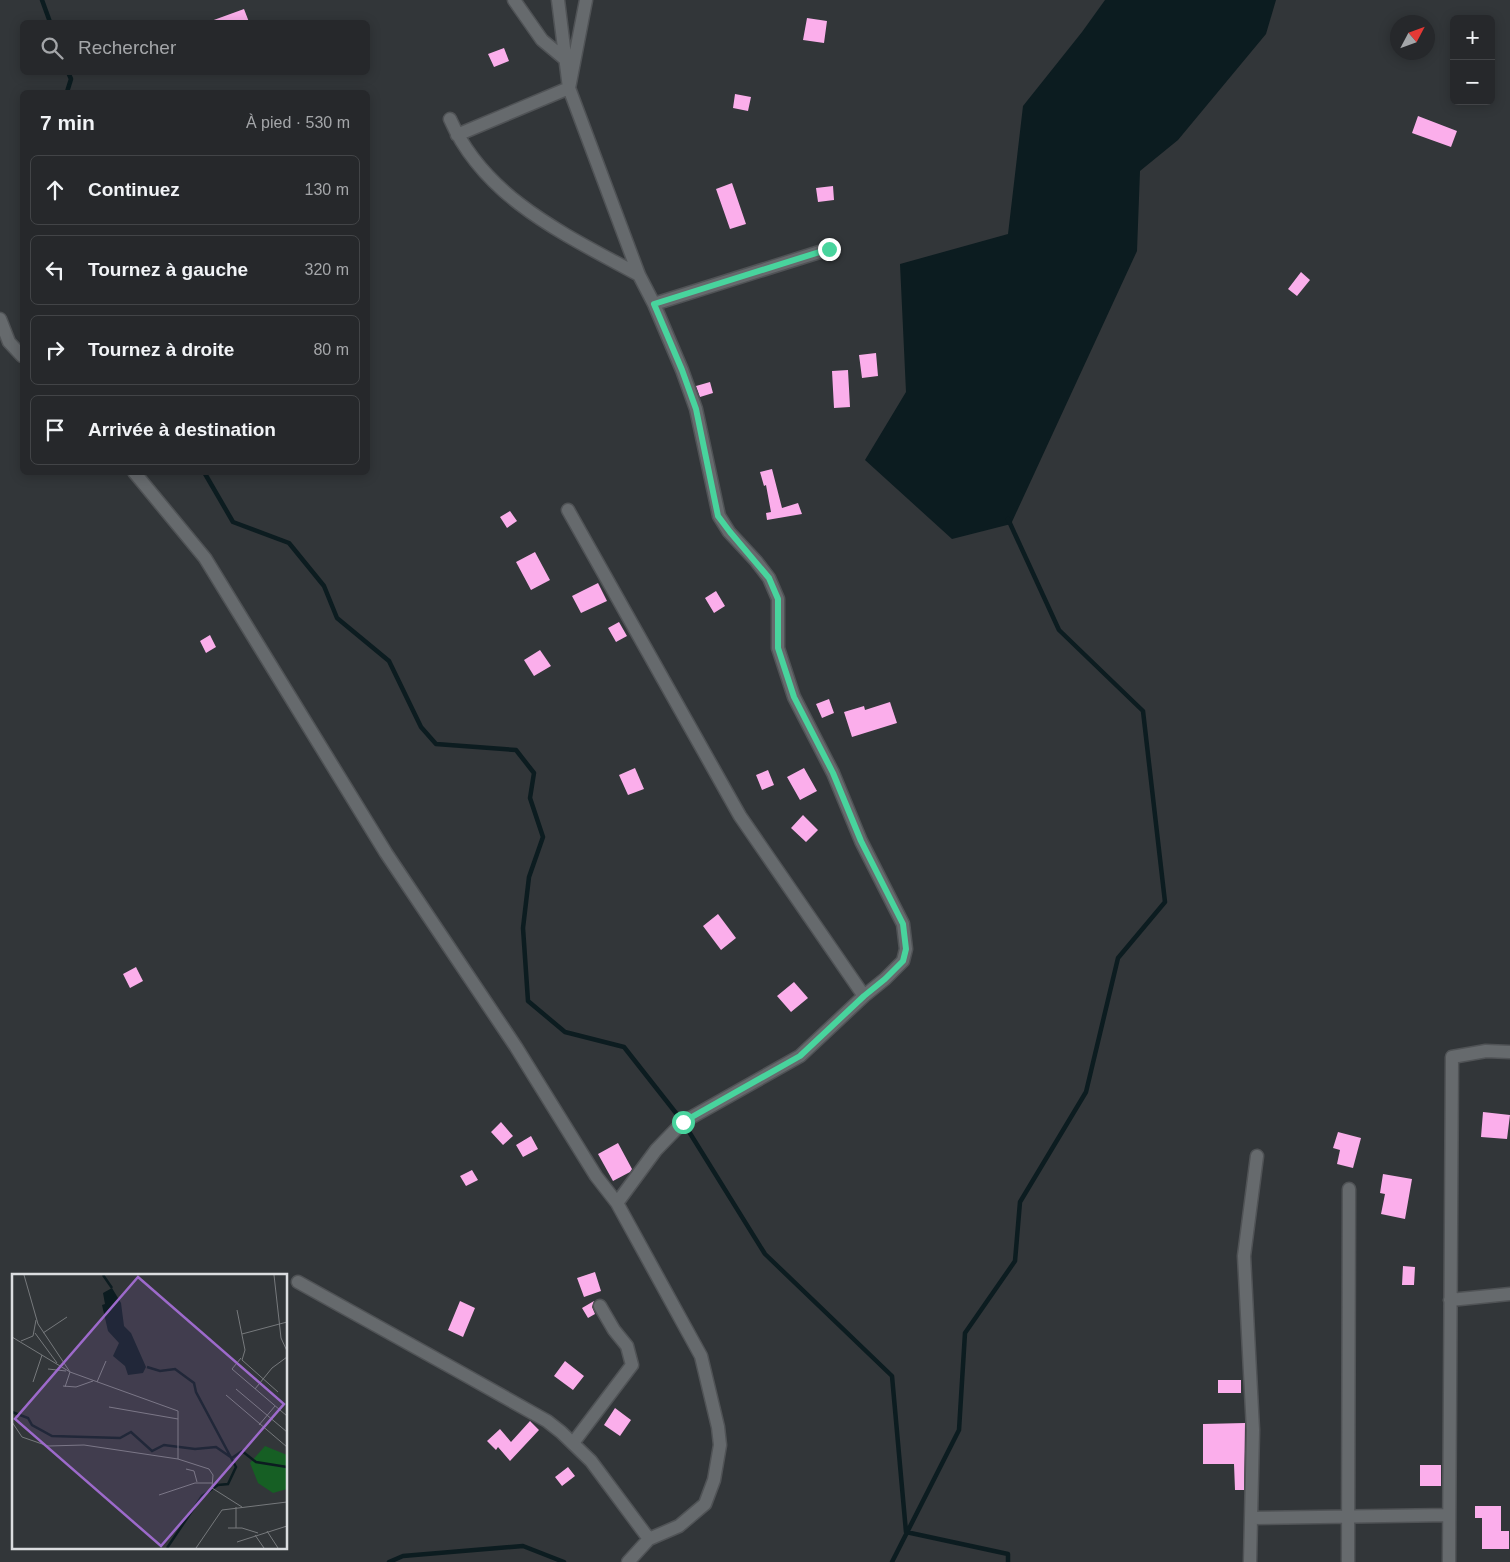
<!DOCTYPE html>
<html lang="fr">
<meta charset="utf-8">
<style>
:root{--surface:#26282b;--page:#323437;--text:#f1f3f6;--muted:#a4a6a9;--line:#424447}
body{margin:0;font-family:Helvetica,sans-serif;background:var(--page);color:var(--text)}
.controls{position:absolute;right:15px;top:15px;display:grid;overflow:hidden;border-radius:8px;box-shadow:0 2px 12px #0003}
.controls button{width:45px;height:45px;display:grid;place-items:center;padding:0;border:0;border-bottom:1px solid var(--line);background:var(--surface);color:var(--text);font:25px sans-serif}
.compass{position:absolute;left:1390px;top:15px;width:45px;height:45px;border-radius:50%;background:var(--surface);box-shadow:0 2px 12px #0003;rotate:49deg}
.stop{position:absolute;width:15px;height:15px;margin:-11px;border:4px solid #48d49d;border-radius:50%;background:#fff}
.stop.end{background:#48d49d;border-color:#fff;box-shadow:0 1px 5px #0008}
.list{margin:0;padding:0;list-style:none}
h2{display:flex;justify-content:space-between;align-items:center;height:65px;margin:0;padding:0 20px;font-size:21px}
h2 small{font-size:16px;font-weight:400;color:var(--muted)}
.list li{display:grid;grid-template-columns:32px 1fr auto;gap:15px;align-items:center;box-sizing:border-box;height:70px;margin:0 10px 10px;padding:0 10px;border:1px solid var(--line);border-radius:8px}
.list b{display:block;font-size:19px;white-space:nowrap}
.list em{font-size:16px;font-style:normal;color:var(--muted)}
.icon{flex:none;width:28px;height:28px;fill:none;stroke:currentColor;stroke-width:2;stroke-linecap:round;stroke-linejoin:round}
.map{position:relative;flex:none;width:1510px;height:1562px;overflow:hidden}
.search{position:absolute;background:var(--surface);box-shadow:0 2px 12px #0003;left:20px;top:20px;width:350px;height:55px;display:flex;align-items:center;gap:12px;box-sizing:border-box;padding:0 18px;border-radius:8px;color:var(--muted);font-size:19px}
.panel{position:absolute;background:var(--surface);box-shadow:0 2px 12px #0003;left:20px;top:90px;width:350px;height:385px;border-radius:8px}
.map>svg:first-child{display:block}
.water{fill:#0c1c20}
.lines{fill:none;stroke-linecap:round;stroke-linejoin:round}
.stream{stroke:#0c1c20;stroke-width:4.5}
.building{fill:#fbaeeb}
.minor-casing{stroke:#505356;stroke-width:15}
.minor{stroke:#666a6d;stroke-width:12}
.route{stroke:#48d49d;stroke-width:6}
.inset-river{fill:none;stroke:#0c1c20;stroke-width:2.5}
.inset-road{fill:none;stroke:#76797c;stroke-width:1}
.view{fill:#9d6acb;fill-opacity:0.15;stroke:#9d6acb;stroke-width:2.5}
.inset-edge{fill:none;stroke:#dbdde0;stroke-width:2.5}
</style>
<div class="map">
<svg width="1510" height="1562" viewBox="0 0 1510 1562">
<rect width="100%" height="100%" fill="#323639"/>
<path class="water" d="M 1105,0 L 1276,0 L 1266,34 L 1178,140 L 1140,171 L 1137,251 L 1011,524 L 952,539 L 865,460 L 906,392 L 900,264 L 1008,234 L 1023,106 L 1082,32 Z"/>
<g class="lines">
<path class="stream" d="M 42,0 L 50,22
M 67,92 L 71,79 L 68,72
M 204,472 L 233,522 L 289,543 L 324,586 L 337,618 L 389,661 L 421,727 L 436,744 L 516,750 L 534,773 L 530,798 L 543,837 L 529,877 L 523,928 L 528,1001 L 565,1032 L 624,1047 L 683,1122 L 765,1254 L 892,1376 L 906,1532 L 1008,1554 L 1008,1562
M 389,1562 L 403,1556 L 523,1546 L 564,1562
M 892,1562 L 959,1430 L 965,1333 L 1015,1261 L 1020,1202 L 1086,1092 L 1118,958 L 1165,902 L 1143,711 L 1059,630 L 1008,519"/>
</g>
<path class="building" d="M 244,9 L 249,22 L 211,22 L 211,21 Z
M 807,18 L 827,21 L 824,43 L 803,40 Z
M 504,48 L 509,61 L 494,67 L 488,54 Z
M 735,94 L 751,97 L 748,111 L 733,108 Z
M 1418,116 L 1457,131 L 1451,147 L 1412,133 Z
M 732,183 L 746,224 L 730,229 L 716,189 Z
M 833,186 L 834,200 L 818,202 L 816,188 Z
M 1301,272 L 1310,280 L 1297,296 L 1288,289 Z
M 876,353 L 878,376 L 862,378 L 859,355 Z
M 848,370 L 850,407 L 834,408 L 832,371 Z
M 710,382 L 713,393 L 700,397 L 696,386 Z
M 772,469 L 782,508 L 798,503 L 802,514 L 767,520 L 766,513 L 771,512 L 766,485 L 764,486 L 760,472 Z
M 510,511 L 517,521 L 507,528 L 500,517 Z
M 535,552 L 550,580 L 531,590 L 516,562 Z
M 598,583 L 607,601 L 581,613 L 572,596 Z
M 716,591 L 725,606 L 714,613 L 705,598 Z
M 619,622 L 627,636 L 616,642 L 608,628 Z
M 210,635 L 216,647 L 206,653 L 200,641 Z
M 540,650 L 551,666 L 534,676 L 524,660 Z
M 829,699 L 834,713 L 822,718 L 816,704 Z
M 890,702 L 897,723 L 852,737 L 844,712 L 864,706 L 865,710 Z
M 635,768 L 644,789 L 628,795 L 619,775 Z
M 804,768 L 817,791 L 800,800 L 787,777 Z
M 768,770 L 774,785 L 762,790 L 756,775 Z
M 803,815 L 818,830 L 806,842 L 791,828 Z
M 718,914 L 736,938 L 721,950 L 703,926 Z
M 136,967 L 143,981 L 130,988 L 123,974 Z
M 794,982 L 808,998 L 791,1012 L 777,996 Z
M 1483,1112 L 1510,1115 L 1507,1139 L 1481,1137 Z
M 501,1122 L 513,1136 L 503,1145 L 491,1132 Z
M 1338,1132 L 1361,1138 L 1353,1168 L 1337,1164 L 1340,1150 L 1333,1148 Z
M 531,1136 L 538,1149 L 523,1157 L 516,1145 Z
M 618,1143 L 632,1169 L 630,1172 L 613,1181 L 598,1154 Z
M 472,1170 L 478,1180 L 466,1186 L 460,1176 Z
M 1383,1174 L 1412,1179 L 1405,1219 L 1381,1214 L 1385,1194 L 1380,1193 Z
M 1403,1266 L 1415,1267 L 1414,1285 L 1402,1285 Z
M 595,1272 L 601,1291 L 584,1297 L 577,1278 Z
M 460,1301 L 475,1308 L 463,1337 L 448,1330 Z
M 594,1301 L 592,1307 L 595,1314 L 588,1318 L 582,1308 Z
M 565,1361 L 584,1376 L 573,1390 L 554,1376 Z
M 1218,1380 L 1241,1380 L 1241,1393 L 1218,1393 Z
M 615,1408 L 631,1420 L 620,1436 L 604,1425 Z
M 530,1421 L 539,1430 L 510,1461 L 498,1447 L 496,1450 L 487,1441 L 500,1429 L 511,1442 Z
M 1245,1423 L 1244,1490 L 1235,1490 L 1234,1464 L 1203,1464 L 1203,1424 Z
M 1420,1465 L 1441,1465 L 1441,1486 L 1420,1486 Z
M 568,1467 L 575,1476 L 562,1486 L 555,1477 Z
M 1475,1506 L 1501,1506 L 1501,1531 L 1509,1531 L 1509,1549 L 1482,1549 L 1482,1518 L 1475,1518 Z"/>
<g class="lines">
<defs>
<path id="minor" d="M 514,0 L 542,40 L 566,60
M 558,0 L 569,88 L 639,275 L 654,304 L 682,370 L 696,409 L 719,516 L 729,532 L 756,561 L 769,578 L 778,599 L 778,648 L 794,697 L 833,773 L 861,841 L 903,924 L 906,949 L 903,961 L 885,979 L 864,996 L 800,1056 L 683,1122 L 656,1150 L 617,1203 L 701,1356 L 718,1427 L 720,1445 L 714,1480 L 705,1504 L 679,1526 L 649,1539 L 628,1562
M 450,119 C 485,199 566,235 639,275
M 457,135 L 569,88 L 586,0
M 654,304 L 829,249
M 0,319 L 9,342 L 22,356
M 134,472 L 205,558 L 386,853 L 516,1047 L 596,1176 L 617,1203
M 568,510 L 740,816 L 864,996
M 298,1282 L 458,1371 L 547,1421 L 561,1432 L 591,1461 L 649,1539
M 1450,1300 L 1510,1294
M 573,1443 L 632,1365 L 627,1346 L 614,1330 L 600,1306
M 1251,1518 L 1449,1515
M 1250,1562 L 1253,1430 L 1244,1256 L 1257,1156
M 1348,1562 L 1349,1189
M 1449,1562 L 1452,1057 L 1486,1051 L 1510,1052"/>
</defs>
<use href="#minor" class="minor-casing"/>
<use href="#minor" class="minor"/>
</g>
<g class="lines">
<path class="route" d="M 683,1122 L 800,1056 L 864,996 L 885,979 L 903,961 L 906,949 L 903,924 L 861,841 L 833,773 L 794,697 L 778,648 L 778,599 L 769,578 L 730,532 L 718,516 L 696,409 L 682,370 L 654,304 L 829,249"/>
</g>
<g transform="translate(12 1274)">
<rect width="275" height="275" fill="#323639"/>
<path d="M 253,172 L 275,181 L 275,215 L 261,219 L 246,209 L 238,189 Z" fill="#165f24"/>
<path d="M 100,14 L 109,29 L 112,52 L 119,59 L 134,93 L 131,99 L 116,101 L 113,92 L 101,82 L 107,69 L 96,57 L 90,31 L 93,30 L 91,19 Z" fill="#0c1c20"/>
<path class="inset-river" d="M 91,1 L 100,14M 135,93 L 148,97 L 163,95 L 182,109 L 184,118 L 224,193 L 216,210 L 206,211 L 190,222 L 155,274M 0,138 L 16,144 L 20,151 L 40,162 L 108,164 L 119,158 L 140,177 L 152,171 L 183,175 L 204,173 L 220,184 L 230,177 L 244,188 L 275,193"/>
<path class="inset-road" d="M 12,1 L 26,50 L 58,98 L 53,113M 262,1 L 269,64 L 275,77M 225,36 L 233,76 L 230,86 L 266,118M 23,59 L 45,89M 31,59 L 55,43M 230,60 L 275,48M 0,63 L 58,98 L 166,137 L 166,185 L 197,195 L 201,201 L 200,214 L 230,233M 9,67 L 21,62 L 24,46M 229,84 L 220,95 L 275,142M 36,95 L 54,97M 21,108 L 30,81M 85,108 L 94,87M 51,112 L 64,113 L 81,107M 224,115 L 275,158M 243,115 L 260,94 L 275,83M 214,121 L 275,173M 97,133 L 166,145M 0,148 L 10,163 L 36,172 L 72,171 L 166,185M 247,151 L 263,132M 174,195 L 182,197 L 185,208M 147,221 L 183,209 L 200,209M 216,254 L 230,254 L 246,259M 224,254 L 224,233M 255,257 L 266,274M 243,261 L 252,274M 225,268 L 275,252M 184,274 L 210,236 L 275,228"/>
<path class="view" d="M 126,3 L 272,130 L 149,272 L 3,145 Z"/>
<rect width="275" height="275" class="inset-edge"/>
</g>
</svg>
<div class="controls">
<button>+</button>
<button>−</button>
</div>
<svg class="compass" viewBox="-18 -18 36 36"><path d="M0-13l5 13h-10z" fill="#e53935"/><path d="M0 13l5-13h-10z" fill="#a4a6a9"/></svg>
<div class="stop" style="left:683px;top:1122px"></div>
<div class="stop end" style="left:829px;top:249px"></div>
<div class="search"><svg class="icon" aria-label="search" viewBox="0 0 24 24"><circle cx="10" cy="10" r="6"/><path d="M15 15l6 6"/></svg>Rechercher</div>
<section class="panel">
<h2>7 min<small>À pied · 530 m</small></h2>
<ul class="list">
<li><svg class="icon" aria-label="ahead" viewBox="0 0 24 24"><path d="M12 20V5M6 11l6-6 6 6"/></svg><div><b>Continuez</b></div><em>130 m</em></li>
<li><svg class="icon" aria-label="left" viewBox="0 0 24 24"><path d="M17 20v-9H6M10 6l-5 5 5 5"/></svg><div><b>Tournez à gauche</b></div><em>320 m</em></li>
<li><svg class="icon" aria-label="right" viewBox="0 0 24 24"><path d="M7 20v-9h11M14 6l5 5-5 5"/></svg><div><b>Tournez à droite</b></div><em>80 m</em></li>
<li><svg class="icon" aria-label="arrive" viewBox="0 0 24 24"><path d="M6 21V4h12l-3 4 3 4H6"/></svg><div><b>Arrivée à destination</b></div></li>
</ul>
</section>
</div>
